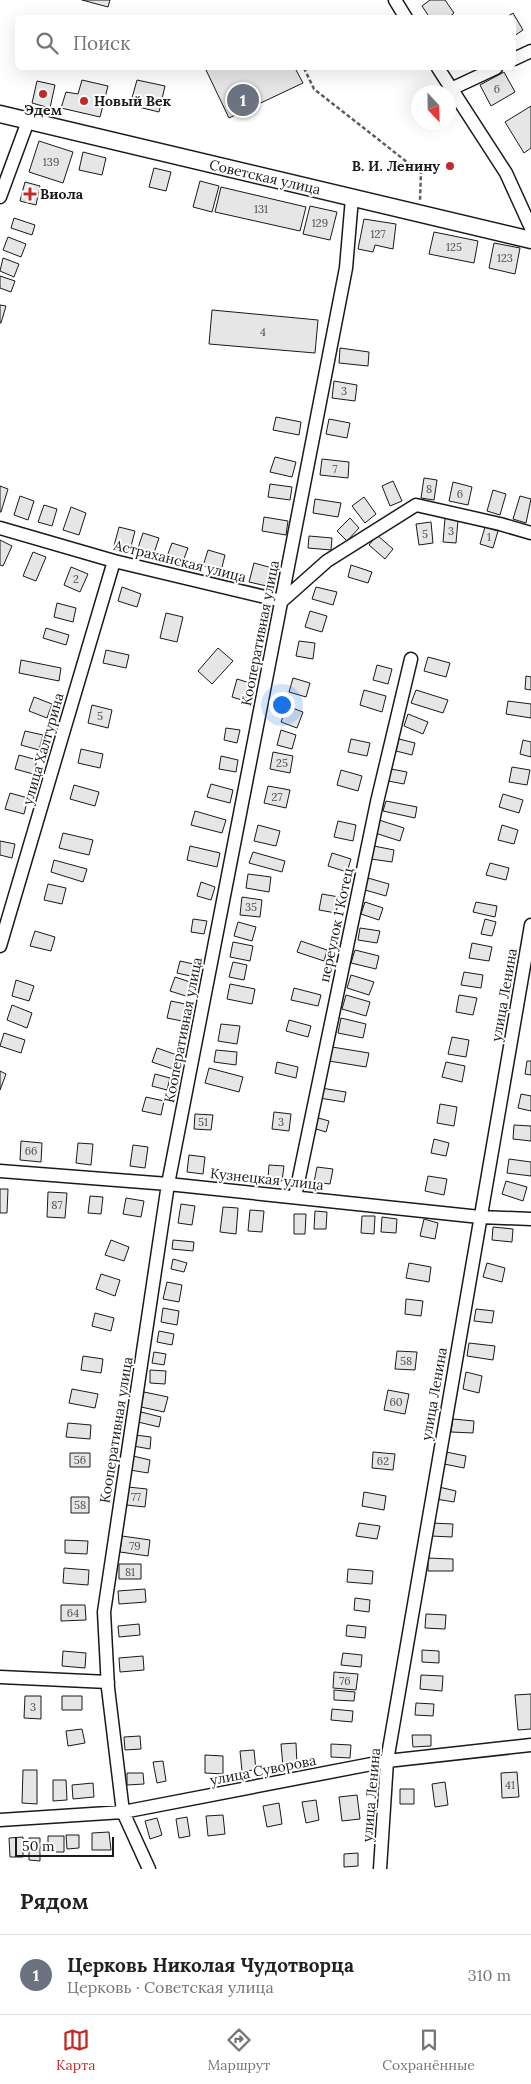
<!DOCTYPE html>
<html lang="ru">
<meta charset="utf-8">
<style>
:root{--surface:#fff;--page:#f6f6f6;--text:#202124;--muted:#757577;--line:#e0e0e0;--accent:#c62828}
body{margin:0;font-family:Lora,serif;background:var(--page);color:var(--text)}
.compass{position:absolute;left:411px;top:85px;width:45px;height:45px;border-radius:50%;background:var(--surface);box-shadow:0 5px 20px #0002;rotate:158deg}
.scale{position:absolute;left:15px;bottom:12px;width:99px;box-sizing:border-box;padding-left:5px;border:2px solid #1a1a1a;border-top:0;font-size:14px;line-height:18px;white-space:nowrap;color:#1a1a1a;-webkit-text-stroke:4px #fff;paint-order:stroke}
.you{position:absolute;left:281px;top:704px;width:18px;height:18px;margin:-12px;border:4px solid #fff;border-radius:50%;background:#1a73e8;box-shadow:0 0 0 8px #1a73e833}
.badge{display:grid;place-items:center;width:32px;height:32px;border-radius:50%;background:var(--accent);color:#fff;font-size:16px;font-weight:700}
.pin{position:absolute;translate:-50% -50%;border:2px solid #fff;box-shadow:0 1px 5px #0006}
.list{margin:0;padding:0;list-style:none}
h2{display:flex;justify-content:space-between;align-items:center;height:65px;margin:0;padding:0 20px;font-size:21px}
h2 small{font-size:16px;font-weight:400;color:var(--muted)}
.list li{display:grid;grid-template-columns:32px 1fr auto;gap:15px;align-items:center;box-sizing:border-box;height:80px;padding:0 20px;border-top:1px solid var(--line)}
.list b{display:block;font-size:19px;white-space:nowrap}
.list p{margin:0;font-size:16px;white-space:nowrap;color:var(--muted)}
.list em{font-size:16px;font-style:normal;color:var(--muted)}
.icon{flex:none;width:28px;height:28px;fill:none;stroke:currentColor;stroke-width:2;stroke-linecap:round;stroke-linejoin:round}
.map{position:relative;flex:none;width:531px;height:1869px;overflow:hidden}
.search{position:absolute;background:var(--surface);box-shadow:0 5px 20px #0002;left:15px;right:15px;top:15px;height:55px;display:flex;align-items:center;gap:12px;box-sizing:border-box;padding:0 18px;border-radius:8px;color:var(--muted);font-size:19px}
.sheet{height:145px;background:var(--surface)}
nav{display:flex;justify-content:space-around;align-items:center;box-sizing:border-box;height:70px;border-top:1px solid var(--line);background:var(--surface);font-size:14px;color:var(--muted)}
nav a{display:grid;justify-items:center;gap:2px}
nav .on{color:var(--accent)}
.map>svg:first-child{display:block}
.building{fill:#e6e6e6;stroke:#1a1a1a}
.lines{fill:none;stroke-linecap:round;stroke-linejoin:round}
.street-casing{stroke:#1a1a1a;stroke-width:15}
.secondary-casing{stroke:#1a1a1a;stroke-width:19}
.path{stroke:#5f5f5f;stroke-width:2.5;stroke-dasharray:4 2.5;stroke-linecap:butt}
.street{stroke:#fff;stroke-width:12}
.secondary{stroke:#fff;stroke-width:16}
.poi-dot{fill:#c62828;stroke:#fff;stroke-width:2}
.labels{text-anchor:middle;dominant-baseline:central;stroke-width:4;stroke-linejoin:round;paint-order:stroke}
.number-label{font-size:11px;fill:#4d4d4d}
.poi-label{font-size:14px;font-weight:bold;fill:#1a1a1a;stroke:#fff;text-anchor:start}
.street-label{font-size:14px;fill:#1a1a1a;stroke:#fff}
</style>
<div class="map">
<svg width="531" height="1869" viewBox="0 0 531 1869">
<rect width="100%" height="100%" fill="#fff"/>
<path class="building" d="M 82,0 L 110,0 L 108,7 Z
M 430,0 L 445,0 L 454,13 L 448,18 L 430,18 L 422,6 Z
M 513,13 L 523,30 L 514,36 L 514,18 L 505,18 Z
M 212,68 L 295,68 L 303,83 L 229,118 L 206,70 Z
M 504,72 L 515,92 L 491,106 L 480,85 Z
M 82,80 L 108,86 L 100,117 L 61,108 L 66,92 L 78,94 Z
M 137,80 L 165,86 L 159,112 L 130,105 Z
M 37,81 L 55,85 L 50,108 L 32,103 Z
M 531,106 L 531,148 L 524,153 L 505,122 Z
M 39,141 L 73,152 L 63,183 L 29,172 Z
M 83,152 L 106,158 L 102,175 L 79,170 Z
M 154,168 L 171,172 L 166,191 L 149,187 Z
M 200,181 L 219,186 L 212,212 L 193,207 Z
M 25,182 L 40,186 L 36,205 L 20,201 Z
M 221,187 L 306,207 L 300,231 L 215,212 Z
M 310,206 L 337,212 L 330,240 L 303,234 Z
M 14,218 L 35,225 L 32,235 L 11,228 Z
M 364,219 L 396,224 L 393,249 L 375,245 L 373,252 L 358,249 Z
M 434,232 L 478,241 L 474,263 L 429,254 Z
M 8,237 L 26,244 L 21,257 L 3,250 Z
M 494,243 L 520,248 L 515,274 L 489,268 Z
M 3,258 L 19,264 L 14,277 L 0,271 Z
M 0,276 L 15,281 L 11,292 L 0,288 Z
M 0,305 L 6,306 L 1,323 L 0,323 Z
M 212,310 L 318,320 L 315,353 L 209,344 Z
M 340,348 L 369,352 L 368,366 L 339,363 Z
M 334,381 L 357,385 L 355,401 L 332,398 Z
M 276,417 L 301,422 L 299,435 L 273,430 Z
M 329,419 L 350,423 L 347,438 L 326,434 Z
M 275,457 L 296,462 L 292,477 L 270,472 Z
M 322,459 L 349,462 L 348,478 L 320,475 Z
M 424,478 L 437,480 L 434,500 L 421,498 Z
M 393,481 L 402,501 L 390,506 L 382,486 Z
M 453,482 L 472,487 L 468,505 L 449,501 Z
M 270,484 L 292,487 L 290,500 L 268,497 Z
M 0,486 L 8,489 L 1,512 L 0,512 Z
M 493,490 L 506,494 L 500,515 L 487,511 Z
M 20,496 L 34,501 L 28,520 L 14,515 Z
M 520,496 L 531,499 L 526,523 L 513,519 Z
M 364,497 L 376,514 L 365,523 L 352,506 Z
M 315,499 L 341,503 L 338,517 L 313,513 Z
M 44,505 L 57,509 L 52,526 L 38,522 Z
M 71,507 L 86,513 L 79,535 L 63,530 Z
M 264,517 L 288,521 L 286,535 L 262,531 Z
M 350,518 L 359,528 L 347,541 L 337,531 Z
M 445,518 L 458,520 L 456,543 L 443,542 Z
M 431,522 L 433,543 L 419,545 L 416,524 Z
M 119,527 L 135,531 L 130,550 L 114,546 Z
M 485,527 L 498,531 L 493,548 L 480,544 Z
M 143,533 L 159,538 L 153,556 L 137,551 Z
M 377,535 L 393,549 L 385,559 L 369,545 Z
M 309,536 L 332,538 L 331,550 L 308,548 Z
M 0,540 L 12,546 L 3,566 L 0,565 Z
M 172,543 L 188,548 L 182,564 L 166,559 Z
M 208,550 L 225,555 L 221,571 L 203,566 Z
M 33,552 L 46,557 L 36,581 L 23,576 Z
M 254,563 L 276,569 L 271,587 L 249,582 Z
M 351,565 L 372,572 L 368,583 L 348,577 Z
M 71,567 L 88,574 L 80,592 L 64,585 Z
M 122,587 L 141,594 L 137,607 L 118,601 Z
M 316,587 L 337,592 L 333,605 L 312,599 Z
M 57,603 L 76,608 L 73,622 L 54,617 Z
M 310,611 L 327,616 L 322,632 L 305,627 Z
M 166,613 L 183,617 L 177,642 L 160,638 Z
M 46,628 L 69,635 L 66,645 L 43,638 Z
M 299,641 L 315,643 L 313,659 L 296,656 Z
M 218,648 L 233,661 L 212,684 L 198,671 Z
M 106,650 L 129,655 L 126,668 L 103,663 Z
M 428,657 L 450,663 L 446,677 L 424,671 Z
M 21,660 L 61,668 L 59,681 L 19,673 Z
M 377,665 L 392,669 L 388,684 L 373,680 Z
M 526,676 L 531,677 L 531,690 L 525,689 Z
M 293,678 L 310,683 L 306,697 L 289,692 Z
M 237,679 L 250,683 L 245,701 L 232,697 Z
M 364,690 L 386,696 L 382,712 L 360,705 Z
M 416,690 L 448,700 L 443,713 L 411,703 Z
M 34,697 L 52,704 L 47,718 L 29,711 Z
M 508,701 L 531,704 L 531,718 L 506,714 Z
M 92,705 L 112,710 L 108,728 L 88,723 Z
M 287,706 L 303,712 L 297,728 L 281,722 Z
M 408,714 L 428,722 L 423,734 L 404,726 Z
M 226,728 L 240,730 L 237,743 L 224,740 Z
M 281,730 L 296,735 L 292,749 L 277,745 Z
M 25,731 L 43,735 L 39,750 L 21,745 Z
M 351,739 L 370,743 L 367,756 L 348,752 Z
M 399,739 L 415,743 L 412,755 L 396,751 Z
M 523,740 L 531,742 L 531,757 L 520,754 Z
M 81,749 L 103,754 L 100,768 L 78,763 Z
M 273,752 L 293,756 L 290,773 L 270,769 Z
M 19,755 L 37,760 L 33,774 L 15,769 Z
M 221,756 L 238,760 L 236,772 L 219,769 Z
M 512,767 L 530,770 L 527,785 L 509,782 Z
M 391,769 L 407,772 L 404,784 L 388,781 Z
M 341,770 L 362,776 L 358,791 L 337,785 Z
M 211,784 L 233,790 L 230,803 L 207,797 Z
M 74,785 L 99,792 L 95,806 L 70,799 Z
M 268,786 L 290,790 L 286,808 L 264,803 Z
M 10,793 L 28,798 L 24,814 L 5,809 Z
M 503,794 L 523,800 L 519,813 L 499,807 Z
M 386,801 L 417,807 L 415,818 L 383,811 Z
M 195,811 L 226,820 L 222,833 L 191,825 Z
M 379,820 L 404,828 L 400,841 L 375,833 Z
M 338,821 L 356,825 L 353,841 L 334,837 Z
M 258,825 L 280,831 L 276,846 L 254,841 Z
M 502,825 L 518,830 L 514,844 L 498,840 Z
M 63,833 L 93,840 L 89,855 L 59,848 Z
M 0,841 L 15,844 L 12,858 L 0,855 Z
M 190,846 L 220,853 L 217,867 L 187,860 Z
M 374,846 L 394,850 L 392,862 L 371,859 Z
M 253,852 L 285,861 L 282,872 L 249,863 Z
M 332,853 L 351,859 L 347,872 L 328,866 Z
M 54,860 L 87,869 L 83,882 L 51,872 Z
M 490,863 L 509,868 L 506,880 L 486,875 Z
M 248,874 L 271,877 L 269,892 L 246,888 Z
M 368,878 L 389,884 L 386,896 L 365,890 Z
M 201,882 L 215,887 L 211,900 L 197,896 Z
M 48,884 L 66,888 L 62,904 L 44,900 Z
M 322,894 L 339,897 L 336,913 L 319,910 Z
M 242,897 L 262,900 L 260,917 L 240,915 Z
M 365,902 L 383,908 L 379,920 L 361,914 Z
M 476,902 L 497,906 L 495,917 L 473,912 Z
M 193,919 L 207,921 L 204,934 L 191,932 Z
M 485,919 L 496,922 L 492,936 L 481,934 Z
M 238,922 L 256,927 L 252,941 L 234,936 Z
M 360,928 L 380,931 L 377,943 L 358,940 Z
M 35,931 L 55,937 L 51,951 L 30,946 Z
M 301,941 L 327,950 L 324,961 L 297,952 Z
M 233,942 L 253,946 L 250,961 L 230,957 Z
M 472,943 L 492,947 L 489,961 L 469,958 Z
M 355,950 L 379,956 L 376,969 L 351,963 Z
M 180,961 L 198,965 L 195,977 L 177,973 Z
M 233,962 L 247,965 L 244,980 L 229,977 Z
M 464,972 L 483,975 L 481,988 L 461,985 Z
M 351,975 L 374,982 L 369,995 L 347,988 Z
M 175,977 L 193,983 L 189,997 L 170,991 Z
M 16,980 L 34,986 L 29,1001 L 12,996 Z
M 230,984 L 255,989 L 252,1004 L 227,999 Z
M 294,988 L 321,995 L 318,1006 L 291,1000 Z
M 346,995 L 370,1002 L 366,1016 L 342,1009 Z
M 459,995 L 477,998 L 473,1015 L 456,1012 Z
M 171,1001 L 190,1005 L 187,1022 L 167,1018 Z
M 12,1005 L 32,1013 L 27,1028 L 7,1020 Z
M 341,1018 L 366,1024 L 363,1038 L 338,1033 Z
M 289,1020 L 311,1026 L 308,1037 L 286,1031 Z
M 221,1024 L 240,1026 L 237,1044 L 218,1041 Z
M 4,1033 L 25,1040 L 21,1053 L 0,1046 Z
M 452,1037 L 469,1040 L 466,1057 L 448,1054 Z
M 332,1047 L 369,1053 L 366,1067 L 329,1061 Z
M 157,1048 L 177,1055 L 173,1069 L 152,1062 Z
M 216,1050 L 237,1052 L 236,1065 L 214,1062 Z
M 527,1061 L 531,1061 L 531,1075 L 525,1074 Z
M 277,1062 L 298,1067 L 296,1078 L 275,1073 Z
M 446,1062 L 465,1066 L 462,1082 L 442,1077 Z
M 209,1068 L 243,1077 L 239,1092 L 205,1083 Z
M 0,1071 L 6,1074 L 0,1090 Z
M 155,1074 L 170,1078 L 167,1090 L 152,1086 Z
M 321,1088 L 346,1092 L 344,1102 L 319,1098 Z
M 521,1094 L 531,1096 L 531,1111 L 518,1108 Z
M 146,1097 L 164,1101 L 161,1115 L 142,1111 Z
M 440,1104 L 457,1107 L 454,1126 L 437,1123 Z
M 274,1112 L 291,1114 L 289,1131 L 272,1129 Z
M 195,1114 L 213,1115 L 211,1130 L 194,1129 Z
M 315,1117 L 329,1121 L 326,1132 L 313,1128 Z
M 514,1125 L 531,1126 L 531,1141 L 513,1139 Z
M 434,1139 L 449,1143 L 446,1156 L 431,1153 Z
M 21,1141 L 42,1143 L 41,1162 L 20,1160 Z
M 78,1143 L 93,1144 L 91,1165 L 76,1163 Z
M 133,1145 L 148,1147 L 145,1168 L 130,1166 Z
M 189,1155 L 205,1157 L 203,1174 L 187,1172 Z
M 509,1159 L 531,1162 L 531,1176 L 507,1173 Z
M 269,1165 L 284,1166 L 282,1181 L 268,1179 Z
M 317,1167 L 333,1169 L 330,1184 L 314,1182 Z
M 428,1176 L 447,1179 L 444,1195 L 425,1191 Z
M 506,1181 L 527,1187 L 523,1201 L 502,1194 Z
M 0,1189 L 8,1189 L 7,1213 L 0,1213 Z
M 48,1192 L 67,1193 L 65,1218 L 47,1217 Z
M 90,1196 L 103,1197 L 101,1214 L 88,1213 Z
M 126,1198 L 144,1201 L 141,1217 L 123,1214 Z
M 181,1204 L 195,1206 L 192,1225 L 178,1223 Z
M 223,1207 L 238,1208 L 236,1234 L 220,1232 Z
M 250,1210 L 264,1211 L 262,1232 L 248,1231 Z
M 315,1211 L 327,1212 L 326,1229 L 314,1229 Z
M 294,1214 L 306,1214 L 305,1234 L 294,1234 Z
M 362,1216 L 375,1216 L 374,1234 L 361,1233 Z
M 382,1217 L 397,1219 L 396,1233 L 381,1232 Z
M 424,1219 L 438,1223 L 435,1239 L 420,1236 Z
M 493,1227 L 513,1229 L 512,1242 L 492,1240 Z
M 111,1240 L 129,1247 L 124,1261 L 105,1255 Z
M 173,1240 L 194,1242 L 193,1251 L 172,1249 Z
M 173,1259 L 187,1263 L 184,1272 L 171,1269 Z
M 409,1263 L 431,1267 L 429,1282 L 406,1278 Z
M 487,1263 L 505,1268 L 502,1282 L 483,1277 Z
M 101,1274 L 120,1280 L 115,1296 L 96,1289 Z
M 167,1282 L 182,1285 L 179,1302 L 163,1299 Z
M 406,1299 L 423,1301 L 421,1316 L 405,1314 Z
M 163,1308 L 179,1311 L 177,1325 L 161,1322 Z
M 476,1309 L 494,1311 L 492,1323 L 474,1321 Z
M 95,1313 L 114,1318 L 111,1331 L 92,1326 Z
M 159,1331 L 174,1334 L 172,1345 L 157,1342 Z
M 469,1343 L 495,1346 L 493,1360 L 467,1356 Z
M 397,1351 L 417,1352 L 415,1370 L 395,1369 Z
M 154,1352 L 166,1354 L 164,1365 L 152,1363 Z
M 83,1356 L 103,1359 L 101,1373 L 81,1370 Z
M 150,1370 L 166,1371 L 165,1384 L 150,1383 Z
M 466,1372 L 482,1376 L 479,1393 L 463,1389 Z
M 72,1389 L 98,1394 L 95,1408 L 69,1403 Z
M 388,1390 L 409,1394 L 405,1414 L 384,1410 Z
M 144,1392 L 168,1397 L 164,1412 L 141,1407 Z
M 141,1412 L 161,1417 L 159,1427 L 138,1422 Z
M 453,1419 L 474,1421 L 473,1433 L 451,1432 Z
M 68,1423 L 91,1425 L 90,1439 L 66,1437 Z
M 135,1435 L 151,1437 L 150,1449 L 133,1446 Z
M 373,1452 L 395,1454 L 393,1470 L 372,1468 Z
M 446,1452 L 466,1456 L 464,1468 L 444,1464 Z
M 70,1453 L 90,1453 L 90,1467 L 70,1467 Z
M 133,1456 L 150,1460 L 148,1473 L 130,1470 Z
M 128,1487 L 147,1489 L 145,1507 L 126,1505 Z
M 439,1487 L 456,1491 L 454,1502 L 436,1499 Z
M 364,1492 L 386,1496 L 384,1510 L 362,1506 Z
M 71,1497 L 89,1497 L 89,1513 L 71,1513 Z
M 359,1523 L 380,1526 L 377,1539 L 356,1536 Z
M 431,1523 L 453,1524 L 452,1537 L 431,1536 Z
M 122,1536 L 150,1540 L 148,1556 L 120,1552 Z
M 65,1540 L 88,1541 L 87,1554 L 65,1553 Z
M 428,1558 L 453,1559 L 453,1571 L 428,1571 Z
M 119,1564 L 141,1564 L 141,1579 L 119,1579 Z
M 64,1568 L 89,1570 L 88,1585 L 63,1583 Z
M 348,1569 L 373,1571 L 372,1584 L 347,1582 Z
M 145,1589 L 146,1602 L 119,1604 L 118,1591 Z
M 355,1598 L 370,1600 L 369,1612 L 354,1610 Z
M 61,1605 L 85,1605 L 86,1620 L 61,1621 Z
M 426,1614 L 446,1615 L 445,1629 L 425,1628 Z
M 139,1624 L 140,1635 L 119,1637 L 118,1626 Z
M 347,1625 L 366,1627 L 365,1638 L 346,1636 Z
M 422,1650 L 439,1651 L 439,1663 L 422,1662 Z
M 63,1651 L 86,1653 L 85,1668 L 62,1666 Z
M 343,1653 L 362,1655 L 361,1667 L 341,1665 Z
M 143,1656 L 144,1670 L 120,1672 L 119,1658 Z
M 334,1672 L 358,1674 L 356,1690 L 333,1688 Z
M 421,1675 L 443,1676 L 442,1691 L 420,1689 Z
M 334,1690 L 355,1692 L 354,1701 L 334,1700 Z
M 531,1694 L 531,1729 L 518,1730 L 515,1695 Z
M 25,1696 L 41,1696 L 41,1719 L 24,1718 Z
M 62,1696 L 82,1696 L 82,1710 L 62,1710 Z
M 416,1703 L 434,1704 L 433,1716 L 415,1715 Z
M 332,1709 L 353,1711 L 352,1722 L 331,1720 Z
M 82,1729 L 85,1743 L 68,1746 L 66,1731 Z
M 412,1735 L 431,1735 L 431,1746 L 413,1747 Z
M 140,1736 L 141,1749 L 125,1750 L 124,1737 Z
M 296,1743 L 297,1766 L 283,1767 L 281,1744 Z
M 331,1744 L 351,1745 L 350,1758 L 331,1757 Z
M 254,1750 L 256,1770 L 242,1771 L 240,1751 Z
M 205,1755 L 223,1756 L 223,1774 L 205,1773 Z
M 163,1761 L 166,1781 L 157,1783 L 153,1762 Z
M 23,1770 L 37,1770 L 37,1804 L 22,1803 Z
M 517,1772 L 519,1797 L 502,1798 L 501,1773 Z
M 127,1773 L 143,1773 L 144,1784 L 127,1785 Z
M 53,1780 L 66,1780 L 67,1800 L 53,1801 Z
M 445,1782 L 448,1805 L 435,1807 L 432,1784 Z
M 93,1783 L 94,1797 L 73,1799 L 72,1785 Z
M 400,1789 L 414,1789 L 414,1804 L 400,1804 Z
M 357,1795 L 360,1819 L 342,1821 L 339,1797 Z
M 316,1800 L 319,1820 L 306,1823 L 302,1802 Z
M 279,1803 L 282,1824 L 267,1827 L 263,1806 Z
M 223,1815 L 225,1834 L 208,1836 L 206,1816 Z
M 187,1817 L 190,1836 L 179,1838 L 176,1819 Z
M 157,1818 L 162,1835 L 150,1839 L 145,1821 Z
M 109,1832 L 111,1850 L 92,1850 L 92,1833 Z
M 66,1835 L 79,1835 L 79,1848 L 67,1849 Z
M 48,1836 L 64,1836 L 64,1852 L 48,1852 Z
M 23,1837 L 23,1857 L 10,1857 L 9,1838 Z
M 29,1838 L 40,1838 L 40,1861 L 29,1860 Z
M 358,1853 L 358,1866 L 344,1867 L 344,1854 Z"/>
<g class="lines">
<defs>
<path id="street" d="M 395,0 L 406,18
M 514,59 L 531,51
M 438,68 L 506,173 L 531,228
M 451,89 L 496,68
M 0,197 L 28,121
M 0,528 L 114,561 L 282,601 L 327,561 L 416,505 L 500,524 L 531,533
M 0,946 L 114,561
M 0,1171 L 168,1184 L 480,1217 L 531,1219
M 295,1197 L 377,802 L 411,659
M 0,1677 L 108,1682
M 0,1820 L 123,1812 L 387,1761 L 531,1745
M 149,1869 L 123,1812 L 108,1688 L 104,1612 L 168,1184 L 346,268 L 352,198
M 380,1869 L 387,1761 L 531,925"/>
<path id="secondary" d="M 0,114 L 531,240"/>
</defs>
<use href="#street" class="street-casing"/>
<use href="#secondary" class="secondary-casing"/>
<path class="path" d="M 304,68 L 314,89 L 421,173 L 420,200"/>
<use href="#street" class="street"/>
<use href="#secondary" class="secondary"/>
</g>
<g class="poi-dot">
<circle cx="43" cy="94" r="5"/>
<circle cx="84" cy="101" r="5"/>
<circle cx="450" cy="166" r="5"/>
<path d="M27.5 186.5h5v5h5v5h-5v5h-5v-5h-5v-5h5z"/>
</g>
<g class="labels">
<g class="number-label">
<text x="497" y="89">6</text>
<text x="51" y="162">139</text>
<text x="261" y="209">131</text>
<text x="320" y="223">129</text>
<text x="378" y="234">127</text>
<text x="454" y="247">125</text>
<text x="505" y="258">123</text>
<text x="263" y="332">4</text>
<text x="344" y="391">3</text>
<text x="335" y="469">7</text>
<text x="429" y="489">8</text>
<text x="460" y="494">6</text>
<text x="451" y="531">3</text>
<text x="425" y="534">5</text>
<text x="489" y="537">1</text>
<text x="76" y="579">2</text>
<text x="100" y="716">5</text>
<text x="282" y="763">25</text>
<text x="277" y="797">27</text>
<text x="251" y="907">35</text>
<text x="203" y="1122">51</text>
<text x="281" y="1122">3</text>
<text x="31" y="1151">66</text>
<text x="57" y="1205">87</text>
<text x="406" y="1361">58</text>
<text x="396" y="1402">60</text>
<text x="80" y="1460">56</text>
<text x="383" y="1461">62</text>
<text x="136" y="1497">77</text>
<text x="80" y="1505">58</text>
<text x="135" y="1546">79</text>
<text x="130" y="1572">81</text>
<text x="73" y="1613">64</text>
<text x="345" y="1681">76</text>
<text x="33" y="1707">3</text>
<text x="510" y="1785">41</text>
</g>
<g class="poi-label">
<text x="94" y="101">Новый Век</text>
<text x="43" y="110" text-anchor="middle">Эдем</text>
<text x="440" y="166" text-anchor="end">В. И. Ленину</text>
<text x="40" y="194">Виола</text>
</g>
<g class="street-label">
<text transform="translate(265 177) rotate(13)">Советская улица</text>
<text transform="translate(180 561) rotate(14)">Астраханская улица</text>
<text transform="translate(260 633) rotate(-79)">Кооперативная улица</text>
<text transform="translate(43 749) rotate(-74)">улица Халтурина</text>
<text transform="translate(336 925) rotate(-78)">переулок 1 Котец</text>
<text transform="translate(504 995) rotate(-80)">улица Ленина</text>
<text transform="translate(183 1030) rotate(-79)">Кооперативная улица</text>
<text transform="translate(267 1179) rotate(6)">Кузнецкая улица</text>
<text transform="translate(434 1394) rotate(-80)">улица Ленина</text>
<text transform="translate(116 1430) rotate(-81)">Кооперативная улица</text>
<text transform="translate(263 1770) rotate(-11)">улица Суворова</text>
<text transform="translate(371 1795) rotate(-85)">улица Ленина</text>
</g>
</g>
</svg>
<svg class="compass" viewBox="-18 -18 36 36"><path d="M0-13l5 13h-10z" fill="#e53935"/><path d="M0 13l5-13h-10z" fill="#757577"/></svg>
<div class="scale">50 m</div>
<div class="you"></div>
<div class="pin badge" style="left:243px;top:100px;background:#6b7280">1</div>
<div class="search"><svg class="icon" aria-label="search" viewBox="0 0 24 24"><circle cx="10" cy="10" r="6"/><path d="M15 15l6 6"/></svg>Поиск</div>
</div>
<section class="sheet">
<h2>Рядом<small></small></h2>
<ul class="list">
<li><span class="badge" style="background:#6b7280">1</span><div><b>Церковь Николая Чудотворца</b><p>Церковь · Советская улица</p></div><em>310 m</em></li>
</ul>
</section>
<nav>
<a class="on"><svg class="icon" aria-label="map" viewBox="0 0 24 24"><path d="M3 6l6-2 6 2 6-2v14l-6 2-6-2-6 2zM9 4v14M15 6v14"/></svg>Карта</a>
<a><svg class="icon" aria-label="directions" viewBox="0 0 24 24"><path d="M12 3l9 9-9 9-9-9zM9 14v-3h6M13 9l2 2-2 2"/></svg>Маршрут</a>
<a><svg class="icon" aria-label="saved" viewBox="0 0 24 24"><path d="M7 4h10v16l-5-4-5 4z"/></svg>Сохранённые</a>
</nav>
